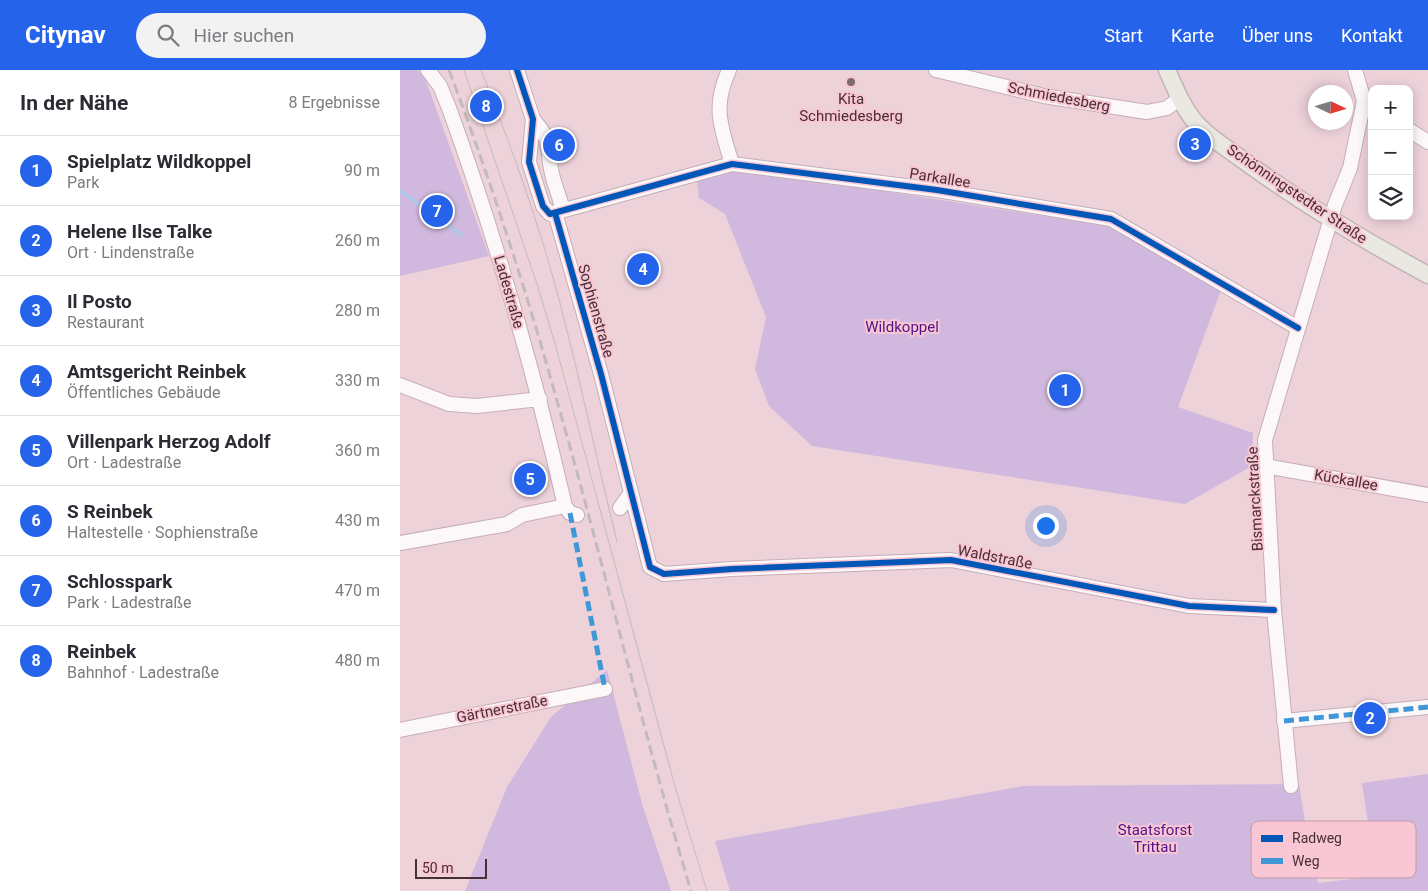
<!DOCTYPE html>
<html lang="de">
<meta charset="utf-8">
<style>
:root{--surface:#fff;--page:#f2f2f3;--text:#2b2b33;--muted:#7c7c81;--line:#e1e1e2;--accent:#2563eb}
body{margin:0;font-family:Roboto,sans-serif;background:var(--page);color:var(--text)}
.controls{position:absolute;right:15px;top:15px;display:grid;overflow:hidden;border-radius:10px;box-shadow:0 2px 12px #0003}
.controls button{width:45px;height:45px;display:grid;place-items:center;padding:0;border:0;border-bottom:1px solid var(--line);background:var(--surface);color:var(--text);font:25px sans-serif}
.compass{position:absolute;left:908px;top:15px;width:45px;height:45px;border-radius:50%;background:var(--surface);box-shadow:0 2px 12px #0003;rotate:94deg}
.scale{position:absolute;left:15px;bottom:12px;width:72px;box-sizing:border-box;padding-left:5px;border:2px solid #482f36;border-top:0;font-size:14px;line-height:18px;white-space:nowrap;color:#482f36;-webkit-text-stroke:4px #f9c6d3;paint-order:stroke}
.you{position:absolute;left:645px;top:455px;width:18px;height:18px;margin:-12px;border:4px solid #fff;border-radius:50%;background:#1a73e8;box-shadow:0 0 0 8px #1a73e833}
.badge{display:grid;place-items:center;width:32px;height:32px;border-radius:50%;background:var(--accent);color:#fff;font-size:16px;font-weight:700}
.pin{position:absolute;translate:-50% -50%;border:2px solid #fff;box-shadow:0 1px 5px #0006}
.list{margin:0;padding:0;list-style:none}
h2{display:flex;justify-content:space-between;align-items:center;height:65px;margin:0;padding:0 20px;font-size:21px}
h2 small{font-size:16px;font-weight:400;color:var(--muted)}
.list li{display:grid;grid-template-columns:32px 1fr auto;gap:15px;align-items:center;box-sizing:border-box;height:70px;padding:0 20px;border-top:1px solid var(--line)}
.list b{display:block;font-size:19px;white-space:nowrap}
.list p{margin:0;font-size:16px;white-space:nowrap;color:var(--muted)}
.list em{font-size:16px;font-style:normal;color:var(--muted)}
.icon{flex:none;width:28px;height:28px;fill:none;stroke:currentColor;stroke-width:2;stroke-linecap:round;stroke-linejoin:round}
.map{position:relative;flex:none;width:1028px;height:821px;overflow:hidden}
header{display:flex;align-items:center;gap:30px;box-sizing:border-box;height:70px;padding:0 25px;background:var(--accent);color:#fff}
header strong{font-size:24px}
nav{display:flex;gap:28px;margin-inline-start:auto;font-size:18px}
.search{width:350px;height:45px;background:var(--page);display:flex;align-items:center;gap:12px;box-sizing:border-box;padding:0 18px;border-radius:28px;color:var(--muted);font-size:19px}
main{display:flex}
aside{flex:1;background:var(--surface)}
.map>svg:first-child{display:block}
.green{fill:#d1b8de}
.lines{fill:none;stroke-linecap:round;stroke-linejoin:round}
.stream{stroke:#a9caea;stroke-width:3}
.minor-casing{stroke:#c6aeb5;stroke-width:16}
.major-casing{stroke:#c2b3b7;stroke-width:19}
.minor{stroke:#fcf8f9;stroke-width:14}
.major{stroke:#eae9e1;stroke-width:16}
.tram{stroke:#c2bbbd;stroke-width:1}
.rail{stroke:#c2bbbd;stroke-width:3;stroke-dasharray:10 5;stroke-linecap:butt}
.quiet{stroke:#4097d8;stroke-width:5;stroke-dasharray:10 5;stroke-linecap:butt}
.cycleway-casing{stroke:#f9c6d3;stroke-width:9}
.cycleway{stroke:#0057b8;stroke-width:6}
.poi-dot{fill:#82686f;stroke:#f9c6d3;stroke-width:2}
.labels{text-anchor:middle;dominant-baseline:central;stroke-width:4;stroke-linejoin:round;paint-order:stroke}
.street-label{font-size:15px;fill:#482f36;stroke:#f9c6d3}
.poi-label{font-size:15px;fill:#482f36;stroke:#f9c6d3}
.park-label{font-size:15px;fill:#511388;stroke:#f9c6d3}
.key{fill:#f9c6d3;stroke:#c499a4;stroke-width:1}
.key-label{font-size:14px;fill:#482f36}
</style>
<header>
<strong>Citynav</strong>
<div class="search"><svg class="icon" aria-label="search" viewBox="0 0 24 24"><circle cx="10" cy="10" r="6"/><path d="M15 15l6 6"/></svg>Hier suchen</div>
<nav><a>Start</a><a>Karte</a><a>Über uns</a><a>Kontakt</a></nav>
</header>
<main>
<aside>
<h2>In der Nähe<small>8 Ergebnisse</small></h2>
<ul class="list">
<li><span class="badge">1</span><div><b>Spielplatz Wildkoppel</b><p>Park</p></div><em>90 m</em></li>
<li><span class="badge">2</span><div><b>Helene Ilse Talke</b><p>Ort · Lindenstraße</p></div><em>260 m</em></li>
<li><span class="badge">3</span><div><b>Il Posto</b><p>Restaurant</p></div><em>280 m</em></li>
<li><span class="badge">4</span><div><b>Amtsgericht Reinbek</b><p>Öffentliches Gebäude</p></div><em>330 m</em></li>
<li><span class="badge">5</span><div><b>Villenpark Herzog Adolf</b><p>Ort · Ladestraße</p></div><em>360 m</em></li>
<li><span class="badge">6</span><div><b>S Reinbek</b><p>Haltestelle · Sophienstraße</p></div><em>430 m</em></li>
<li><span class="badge">7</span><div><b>Schlosspark</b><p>Park · Ladestraße</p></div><em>470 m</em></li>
<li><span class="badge">8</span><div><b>Reinbek</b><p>Bahnhof · Ladestraße</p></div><em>480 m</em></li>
</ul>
</aside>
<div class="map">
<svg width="1028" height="821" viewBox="0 0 1028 821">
<rect width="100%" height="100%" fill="#edd2d9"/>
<path class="green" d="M 0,0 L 17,0 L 24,5 L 89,186 L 0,206 Z
M 342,99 L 708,156 L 821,220 L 778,337 L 853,363 L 852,396 L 785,434 L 412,376 L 369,336 L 355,299 L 366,247 L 325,144 L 299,128 L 297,111 Z
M 207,600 L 243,737 L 271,821 L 65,821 L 107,717 L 151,647 Z
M 1028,704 L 1028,821 L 330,821 L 315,771 L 624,716 L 899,714 L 908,770 L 918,813 L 976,806 L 962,713 Z"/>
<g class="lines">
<path class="stream" d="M 0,121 L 61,165"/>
<defs>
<path id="minor" d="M 28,0 L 40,16 L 49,38 C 96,168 134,301 165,436 L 170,443 L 177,445
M 117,0 L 133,49 L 129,92 L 143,136 L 150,144 L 332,94 L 537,120 L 711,149 L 898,258
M 329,0 C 312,37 321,57 332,94
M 536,0 L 644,26 L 747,42 L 767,38 L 780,28
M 133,49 C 152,71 146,73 151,99 C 153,112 159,124 162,137 L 155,143
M 1009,60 L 1028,72
M 155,143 L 201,304 L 250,497 L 264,504 L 332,499 L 551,490 L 789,536 L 874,540
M 0,315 L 49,334 L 77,336 L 140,329
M 865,396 L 1028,425
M 220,438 L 230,424
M 0,473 L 107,454 L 122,445 L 165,436
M 884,651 L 1028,637
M 0,660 L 205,619
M 891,716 L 874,540 L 865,370 L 935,135 L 950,98 L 964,31 L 955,0"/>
<path id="major" d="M 767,0 C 775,18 783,38 796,53 C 810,69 830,80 847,93 C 905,135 965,171 1028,205"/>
</defs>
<use href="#minor" class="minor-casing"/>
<use href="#major" class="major-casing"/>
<use href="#minor" class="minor"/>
<use href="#major" class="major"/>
<path class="tram" d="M 64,0 L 137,214 L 156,277 L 276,720 L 307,821
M 81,0 C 111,76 139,153 160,233 C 181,312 197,392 217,472"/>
<path class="rail" d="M 49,0 C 90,109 126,219 157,331 C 204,494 242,659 291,821"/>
<path class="quiet" d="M 170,443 L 205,619
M 884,651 L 1028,637"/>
<defs>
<path id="cycleway" d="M 117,0 L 133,49 L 129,92 L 143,136 L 150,144 L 332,94 L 537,120 L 711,149 L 898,258
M 155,143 L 201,304 L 250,497 L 264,504 L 332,499 L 551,490 L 789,536 L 874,540"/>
</defs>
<use href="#cycleway" class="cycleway-casing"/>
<use href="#cycleway" class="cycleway"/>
</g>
<circle class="poi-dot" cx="451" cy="12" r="5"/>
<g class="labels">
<g class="street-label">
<text transform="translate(659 27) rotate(11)">Schmiedesberg</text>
<text transform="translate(540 108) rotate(9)">Parkallee</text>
<text transform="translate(897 124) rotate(34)">Schönningstedter Straße</text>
<text transform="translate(109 222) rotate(74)">Ladestraße</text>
<text transform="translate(196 241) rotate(74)">Sophienstraße</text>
<text transform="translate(946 410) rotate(10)">Kückallee</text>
<text transform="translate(855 429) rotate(-93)">Bismarckstraße</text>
<text transform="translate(595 487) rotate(11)">Waldstraße</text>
<text transform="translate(102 639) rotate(-11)">Gärtnerstraße</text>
</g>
<g class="poi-label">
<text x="451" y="29">Kita<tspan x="451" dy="17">Schmiedesberg</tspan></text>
</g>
<g class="park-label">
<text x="502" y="257">Wildkoppel</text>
<text x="755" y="760">Staatsforst<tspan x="755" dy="17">Trittau</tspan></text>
</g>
</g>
<rect x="851" y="751" width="165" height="57" rx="8" class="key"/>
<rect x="861" y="765" width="22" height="7" fill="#0057b8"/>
<rect x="861" y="788" width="22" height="6" fill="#4097d8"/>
<g class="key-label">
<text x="892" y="773">Radweg</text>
<text x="892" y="796">Weg</text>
</g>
</svg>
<div class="controls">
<button>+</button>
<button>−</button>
<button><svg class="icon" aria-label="layers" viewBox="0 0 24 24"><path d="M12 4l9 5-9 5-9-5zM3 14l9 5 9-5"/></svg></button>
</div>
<svg class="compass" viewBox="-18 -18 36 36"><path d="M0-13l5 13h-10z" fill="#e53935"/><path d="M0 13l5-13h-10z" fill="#7c7c81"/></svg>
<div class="scale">50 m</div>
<div class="you"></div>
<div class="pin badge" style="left:665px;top:320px">1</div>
<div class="pin badge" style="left:970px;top:648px">2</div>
<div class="pin badge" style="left:795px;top:74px">3</div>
<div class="pin badge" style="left:243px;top:199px">4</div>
<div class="pin badge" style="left:130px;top:409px">5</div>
<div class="pin badge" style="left:159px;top:75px">6</div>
<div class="pin badge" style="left:37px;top:141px">7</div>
<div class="pin badge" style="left:86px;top:36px">8</div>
</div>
</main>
